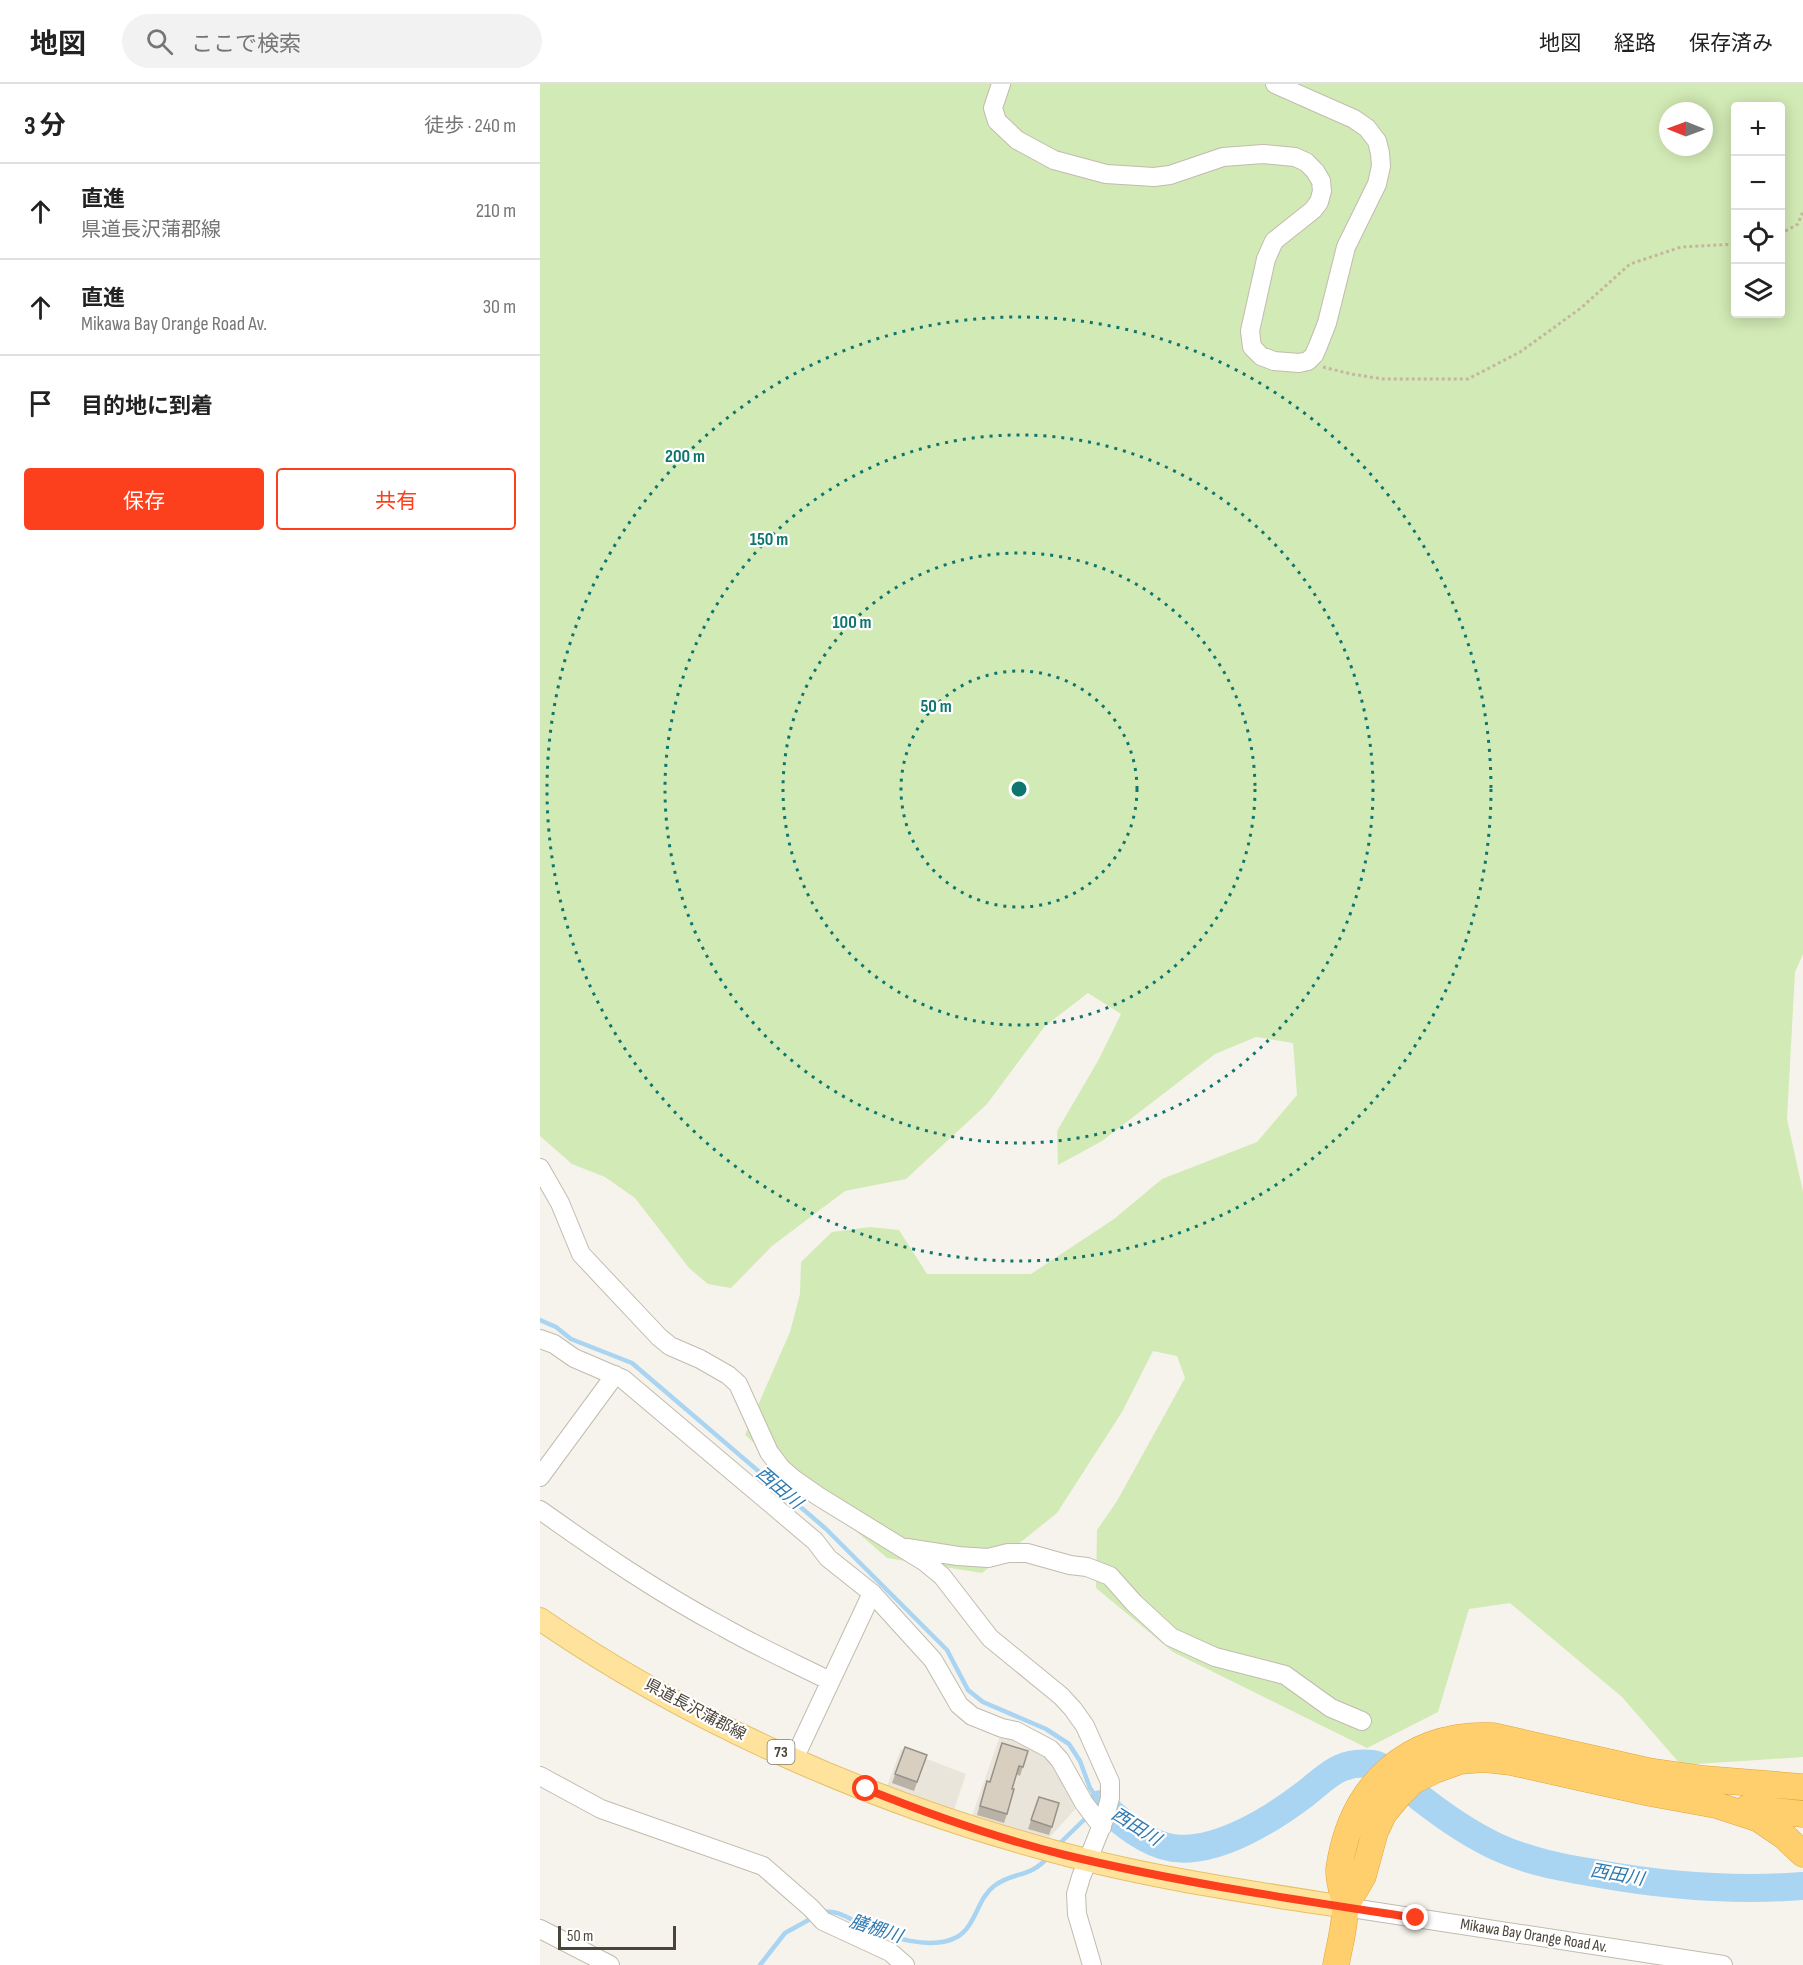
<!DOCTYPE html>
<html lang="ja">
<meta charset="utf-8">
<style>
:root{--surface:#fff;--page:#f2f2f2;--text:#222;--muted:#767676;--line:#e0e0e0;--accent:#fc3f1d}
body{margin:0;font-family:"Sofia Sans Condensed","Noto Sans JP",sans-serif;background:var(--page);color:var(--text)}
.controls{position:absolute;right:18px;top:18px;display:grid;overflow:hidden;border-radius:6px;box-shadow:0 3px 15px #0003}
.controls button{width:54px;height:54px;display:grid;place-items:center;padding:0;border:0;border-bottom:2px solid var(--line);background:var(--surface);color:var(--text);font:30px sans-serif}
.compass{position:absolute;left:1119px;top:18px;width:54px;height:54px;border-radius:50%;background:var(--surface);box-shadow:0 3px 15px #0003;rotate:271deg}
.scale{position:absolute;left:18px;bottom:15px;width:118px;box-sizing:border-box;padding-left:6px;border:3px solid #4b4439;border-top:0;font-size:16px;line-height:21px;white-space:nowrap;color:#4b4439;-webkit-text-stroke:4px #fff;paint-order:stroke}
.stop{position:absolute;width:18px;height:18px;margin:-14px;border:4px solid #fc3f1d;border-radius:50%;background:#fff}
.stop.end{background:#fc3f1d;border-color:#fff;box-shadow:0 2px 6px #0008}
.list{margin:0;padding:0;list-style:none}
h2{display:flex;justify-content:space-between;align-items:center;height:78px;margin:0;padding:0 24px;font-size:26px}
h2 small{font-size:20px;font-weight:400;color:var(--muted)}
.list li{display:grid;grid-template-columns:39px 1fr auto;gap:18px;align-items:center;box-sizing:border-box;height:96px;padding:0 24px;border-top:2px solid var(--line)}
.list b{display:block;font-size:22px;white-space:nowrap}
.list p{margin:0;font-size:20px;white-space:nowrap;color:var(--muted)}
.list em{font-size:20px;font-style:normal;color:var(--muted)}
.actions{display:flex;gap:12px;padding:18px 24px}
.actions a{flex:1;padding:14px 0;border:2px solid var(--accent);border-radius:6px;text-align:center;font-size:21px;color:var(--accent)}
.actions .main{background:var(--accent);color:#fff}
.icon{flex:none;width:33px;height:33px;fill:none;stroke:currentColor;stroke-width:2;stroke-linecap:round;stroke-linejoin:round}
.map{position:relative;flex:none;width:1263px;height:1881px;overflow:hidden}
header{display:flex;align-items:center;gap:36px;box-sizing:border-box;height:84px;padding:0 30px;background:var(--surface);border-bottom:2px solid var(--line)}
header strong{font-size:28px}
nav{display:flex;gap:33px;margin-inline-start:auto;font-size:21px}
.search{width:420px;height:54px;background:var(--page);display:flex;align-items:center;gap:15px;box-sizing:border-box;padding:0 21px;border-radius:33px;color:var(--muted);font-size:22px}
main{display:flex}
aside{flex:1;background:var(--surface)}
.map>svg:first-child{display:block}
.residential{fill:#eae5da}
.green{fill:#d2eab5;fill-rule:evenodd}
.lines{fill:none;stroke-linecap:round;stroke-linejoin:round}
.stream{stroke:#a9d4f2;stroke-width:4.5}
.river{stroke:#a9d4f2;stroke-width:28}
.minor-casing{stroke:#c2bbae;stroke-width:20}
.major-casing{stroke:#e6c16a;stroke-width:24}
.highway-casing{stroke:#e0a43c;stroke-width:27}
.path{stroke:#c4b79f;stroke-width:3;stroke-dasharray:3 3;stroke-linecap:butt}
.minor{stroke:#fff;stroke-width:18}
.major{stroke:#ffe39c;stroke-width:22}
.highway{stroke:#ffcf6e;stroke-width:26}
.wall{fill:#bab2a6}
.building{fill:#d8cfc1;stroke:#979187;stroke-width:1.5}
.route{stroke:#fc3f1d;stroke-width:8}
.ring{fill:none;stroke:#0f766e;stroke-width:3;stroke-dasharray:3 6}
.labels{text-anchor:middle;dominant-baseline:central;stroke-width:4.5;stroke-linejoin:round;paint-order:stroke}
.shield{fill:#fff;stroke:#817c74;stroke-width:1.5}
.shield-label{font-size:15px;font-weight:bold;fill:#4b4439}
.street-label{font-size:16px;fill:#4b4439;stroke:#fff}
.water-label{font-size:18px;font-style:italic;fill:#2e7ab2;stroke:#fff}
.centre{fill:#0f766e;stroke:#fff;stroke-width:3}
.ring-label{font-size:18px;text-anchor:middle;font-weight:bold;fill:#0f766e;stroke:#fff;stroke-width:4.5;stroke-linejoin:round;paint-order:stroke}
</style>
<header>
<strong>地図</strong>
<div class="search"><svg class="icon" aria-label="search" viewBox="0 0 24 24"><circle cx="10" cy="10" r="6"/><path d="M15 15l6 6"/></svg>ここで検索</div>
<nav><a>地図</a><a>経路</a><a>保存済み</a></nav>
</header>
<main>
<aside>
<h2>3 分<small>徒歩 · 240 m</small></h2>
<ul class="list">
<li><svg class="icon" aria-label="ahead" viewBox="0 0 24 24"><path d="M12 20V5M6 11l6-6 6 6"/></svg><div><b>直進</b><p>県道長沢蒲郡線</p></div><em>210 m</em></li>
<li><svg class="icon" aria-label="ahead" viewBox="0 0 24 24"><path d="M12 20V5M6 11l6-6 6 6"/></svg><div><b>直進</b><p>Mikawa Bay Orange Road Av.</p></div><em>30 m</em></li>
<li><svg class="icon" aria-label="arrive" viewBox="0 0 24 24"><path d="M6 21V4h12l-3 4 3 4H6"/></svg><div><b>目的地に到着</b></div></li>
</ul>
<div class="actions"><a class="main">保存</a><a>共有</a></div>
</aside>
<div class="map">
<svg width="1263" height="1881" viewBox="0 0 1263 1881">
<rect width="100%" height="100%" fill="#f6f3ec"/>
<path class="residential" d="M 461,1649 L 506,1666 L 540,1720 L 508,1755 L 432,1732 Z
M 361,1665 L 426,1690 L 414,1726 L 347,1702 Z"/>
<path class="green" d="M 0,0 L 1263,0 L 1263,870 L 1255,888 L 1247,1035 L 1263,1108 L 1263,1673 L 1141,1681 L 1082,1613 L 970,1519 L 929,1525 L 898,1628 L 827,1664 L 633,1568 L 556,1504 L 557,1446 L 577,1417 L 645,1294 L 637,1272 L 613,1267 L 582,1328 L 517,1429 L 442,1489 L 347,1474 L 205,1351 L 250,1248 L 260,1210 L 261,1178 L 292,1148 L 330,1143 L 359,1146 L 387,1190 L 491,1190 L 574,1135 L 622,1095 L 717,1058 L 757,1011 L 753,959 L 716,953 L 675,970 L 562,1057 L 518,1081 L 517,1047 L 559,975 L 581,930 L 548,909 L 505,942 L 447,1020 L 366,1095 L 305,1107 L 232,1162 L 191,1204 L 168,1200 L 149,1184 L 95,1114 L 65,1093 L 32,1080 L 0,1052 ZM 1196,22 L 1240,22 L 1240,230 L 1196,230 ZM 1128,27 L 1164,27 L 1164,63 L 1128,63 Z"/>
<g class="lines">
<path class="stream" d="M 0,1236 L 16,1243 L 31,1255 L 92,1279 L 285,1444 L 407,1566 L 428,1606 L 443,1618 L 506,1645 L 529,1660 L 540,1677 L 550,1704 L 561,1720 L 559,1721
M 518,1761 L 549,1731
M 282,1829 C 296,1824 311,1836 324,1842 C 348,1853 392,1867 417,1853 C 436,1842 437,1815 454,1802 C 473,1787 490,1795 509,1772
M 220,1881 L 245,1849 L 274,1833"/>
<path class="river" d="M 561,1720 C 581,1738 606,1760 633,1764 C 677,1770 732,1735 765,1710 C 789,1691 799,1677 832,1680 C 846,1681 872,1707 883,1716 C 905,1733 930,1750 955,1762 C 989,1778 1024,1784 1060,1790 C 1127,1802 1195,1807 1263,1802"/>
<defs>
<path id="minor" d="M 461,0 L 453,24 L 457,37 L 477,56 L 514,76 L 566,90 L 614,93 L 630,91 L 683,73 L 723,70 L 755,73 L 766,78 L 775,87 L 781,97 L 782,107 L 779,118 L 773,126 L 734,157 L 726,175 L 710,247 L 712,263 L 721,272 L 734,277 L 759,279 L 768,277 L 774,271 L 778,262 L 787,239 L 806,163 L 837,100 L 841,82 L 840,69 L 837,57 L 827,44 L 814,35 L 735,0
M 0,1084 L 20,1119 L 41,1170 L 119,1253 L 130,1262 L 160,1275 L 188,1291 L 198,1300 L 229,1368 L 241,1384 L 255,1396 L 278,1412 L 385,1478 L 402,1492 L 450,1554 L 521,1612 L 533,1625 L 545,1642 L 570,1698 L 570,1714 L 564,1736 L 541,1793 L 536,1810 L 537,1830 L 552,1881
M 0,1255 L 14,1260 L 34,1274 L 83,1295 L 275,1457 L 288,1474 L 332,1509 L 393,1576 L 419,1621 L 432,1632 L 462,1644 L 476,1647 L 510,1665 L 520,1676 L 544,1719 L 562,1743
M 0,1393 L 75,1291
M 0,1426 C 59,1468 119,1509 183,1543 C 218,1563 254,1579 290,1597
M 367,1464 L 418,1472 L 448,1474 L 468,1469 L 487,1469 L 530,1481 L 547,1483 L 570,1492 L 594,1519 L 631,1553 L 675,1573 L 745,1591 L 791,1624 L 822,1637
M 254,1675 L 332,1509
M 0,1692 L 61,1725 L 223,1782 L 271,1824 L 283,1837 L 350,1868 L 365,1881
M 805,1823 L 1183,1881
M 0,1845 L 70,1881"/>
<path id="major" d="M 0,1535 C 146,1636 327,1716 498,1763 C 598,1792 702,1807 805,1823"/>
<path id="highway" d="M 1207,1724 L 1263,1730
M 805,1823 L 823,1792 L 835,1748 L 844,1729 L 859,1711 L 873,1697 L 895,1686 L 920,1677 L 944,1675 L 971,1678 L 1110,1709 L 1176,1721 L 1219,1735 L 1244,1752 L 1263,1770
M 796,1881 C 799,1863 806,1839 805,1822 C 804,1810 798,1797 799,1785 C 811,1701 868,1649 953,1652 L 1108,1687 L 1164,1695 L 1263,1703"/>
</defs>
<use href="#minor" class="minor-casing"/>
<use href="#major" class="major-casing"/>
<use href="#highway" class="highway-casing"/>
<path class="path" d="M 1240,150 L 1258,140 L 1263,127
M 783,283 L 811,290 L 843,295 L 928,295 L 980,268 L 1041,224 L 1090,180 L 1141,163 L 1196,160"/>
<use href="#minor" class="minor"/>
<use href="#major" class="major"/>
<use href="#highway" class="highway"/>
</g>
<path class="wall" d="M 462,1659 L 488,1667 L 480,1692 L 476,1690 L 472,1705 L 467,1730 L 464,1739 L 437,1731 L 444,1706 L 447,1697 L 450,1698 Z
M 365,1663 L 387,1671 L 374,1707 L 352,1699 Z
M 499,1713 L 512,1743 L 509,1751 L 488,1745 Z"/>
<path class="building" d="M 462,1659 L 488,1667 L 483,1683 L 479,1682 L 472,1705 L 474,1705 L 467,1730 L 440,1722 L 447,1697 L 450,1698 Z
M 365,1663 L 387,1671 L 377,1698 L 355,1690 Z
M 499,1713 L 519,1719 L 512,1743 L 491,1736 Z"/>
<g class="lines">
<path class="route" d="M 326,1705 C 391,1731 457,1754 525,1771 C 641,1799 759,1816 876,1834"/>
</g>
<g class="ring">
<circle cx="479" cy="705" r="118"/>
<circle cx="479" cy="705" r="236"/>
<circle cx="479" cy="705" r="354"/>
<circle cx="479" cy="705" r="472"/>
</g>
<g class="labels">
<rect class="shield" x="227.5" y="1656" width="27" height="24" rx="4.5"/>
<g class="shield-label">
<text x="241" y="1668">73</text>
</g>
<g class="street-label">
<text transform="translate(155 1626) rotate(28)">県道長沢蒲郡線</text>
<text transform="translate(994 1852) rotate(9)">Mikawa Bay Orange Road Av.</text>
</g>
<g class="water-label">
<text transform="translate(239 1404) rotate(41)">西田川</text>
<text transform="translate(596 1743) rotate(32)">西田川</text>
<text transform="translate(1077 1791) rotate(10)">西田川</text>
<text transform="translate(336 1845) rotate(18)">膳棚川</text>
</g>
</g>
<circle cx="479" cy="705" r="9" class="centre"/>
<g class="ring-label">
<text x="145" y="378">200 m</text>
<text x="229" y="461">150 m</text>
<text x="312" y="544">100 m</text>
<text x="396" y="628">50 m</text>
</g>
</svg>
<div class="controls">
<button>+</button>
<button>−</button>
<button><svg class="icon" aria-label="locate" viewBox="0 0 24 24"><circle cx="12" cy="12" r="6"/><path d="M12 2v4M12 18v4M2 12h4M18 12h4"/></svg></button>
<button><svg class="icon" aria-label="layers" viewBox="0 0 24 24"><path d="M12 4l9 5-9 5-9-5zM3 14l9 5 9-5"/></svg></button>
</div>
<svg class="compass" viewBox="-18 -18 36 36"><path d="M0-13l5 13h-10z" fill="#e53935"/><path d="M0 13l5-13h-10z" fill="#767676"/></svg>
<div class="scale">50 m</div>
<div class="stop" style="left:326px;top:1705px"></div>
<div class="stop end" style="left:876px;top:1834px"></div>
</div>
</main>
